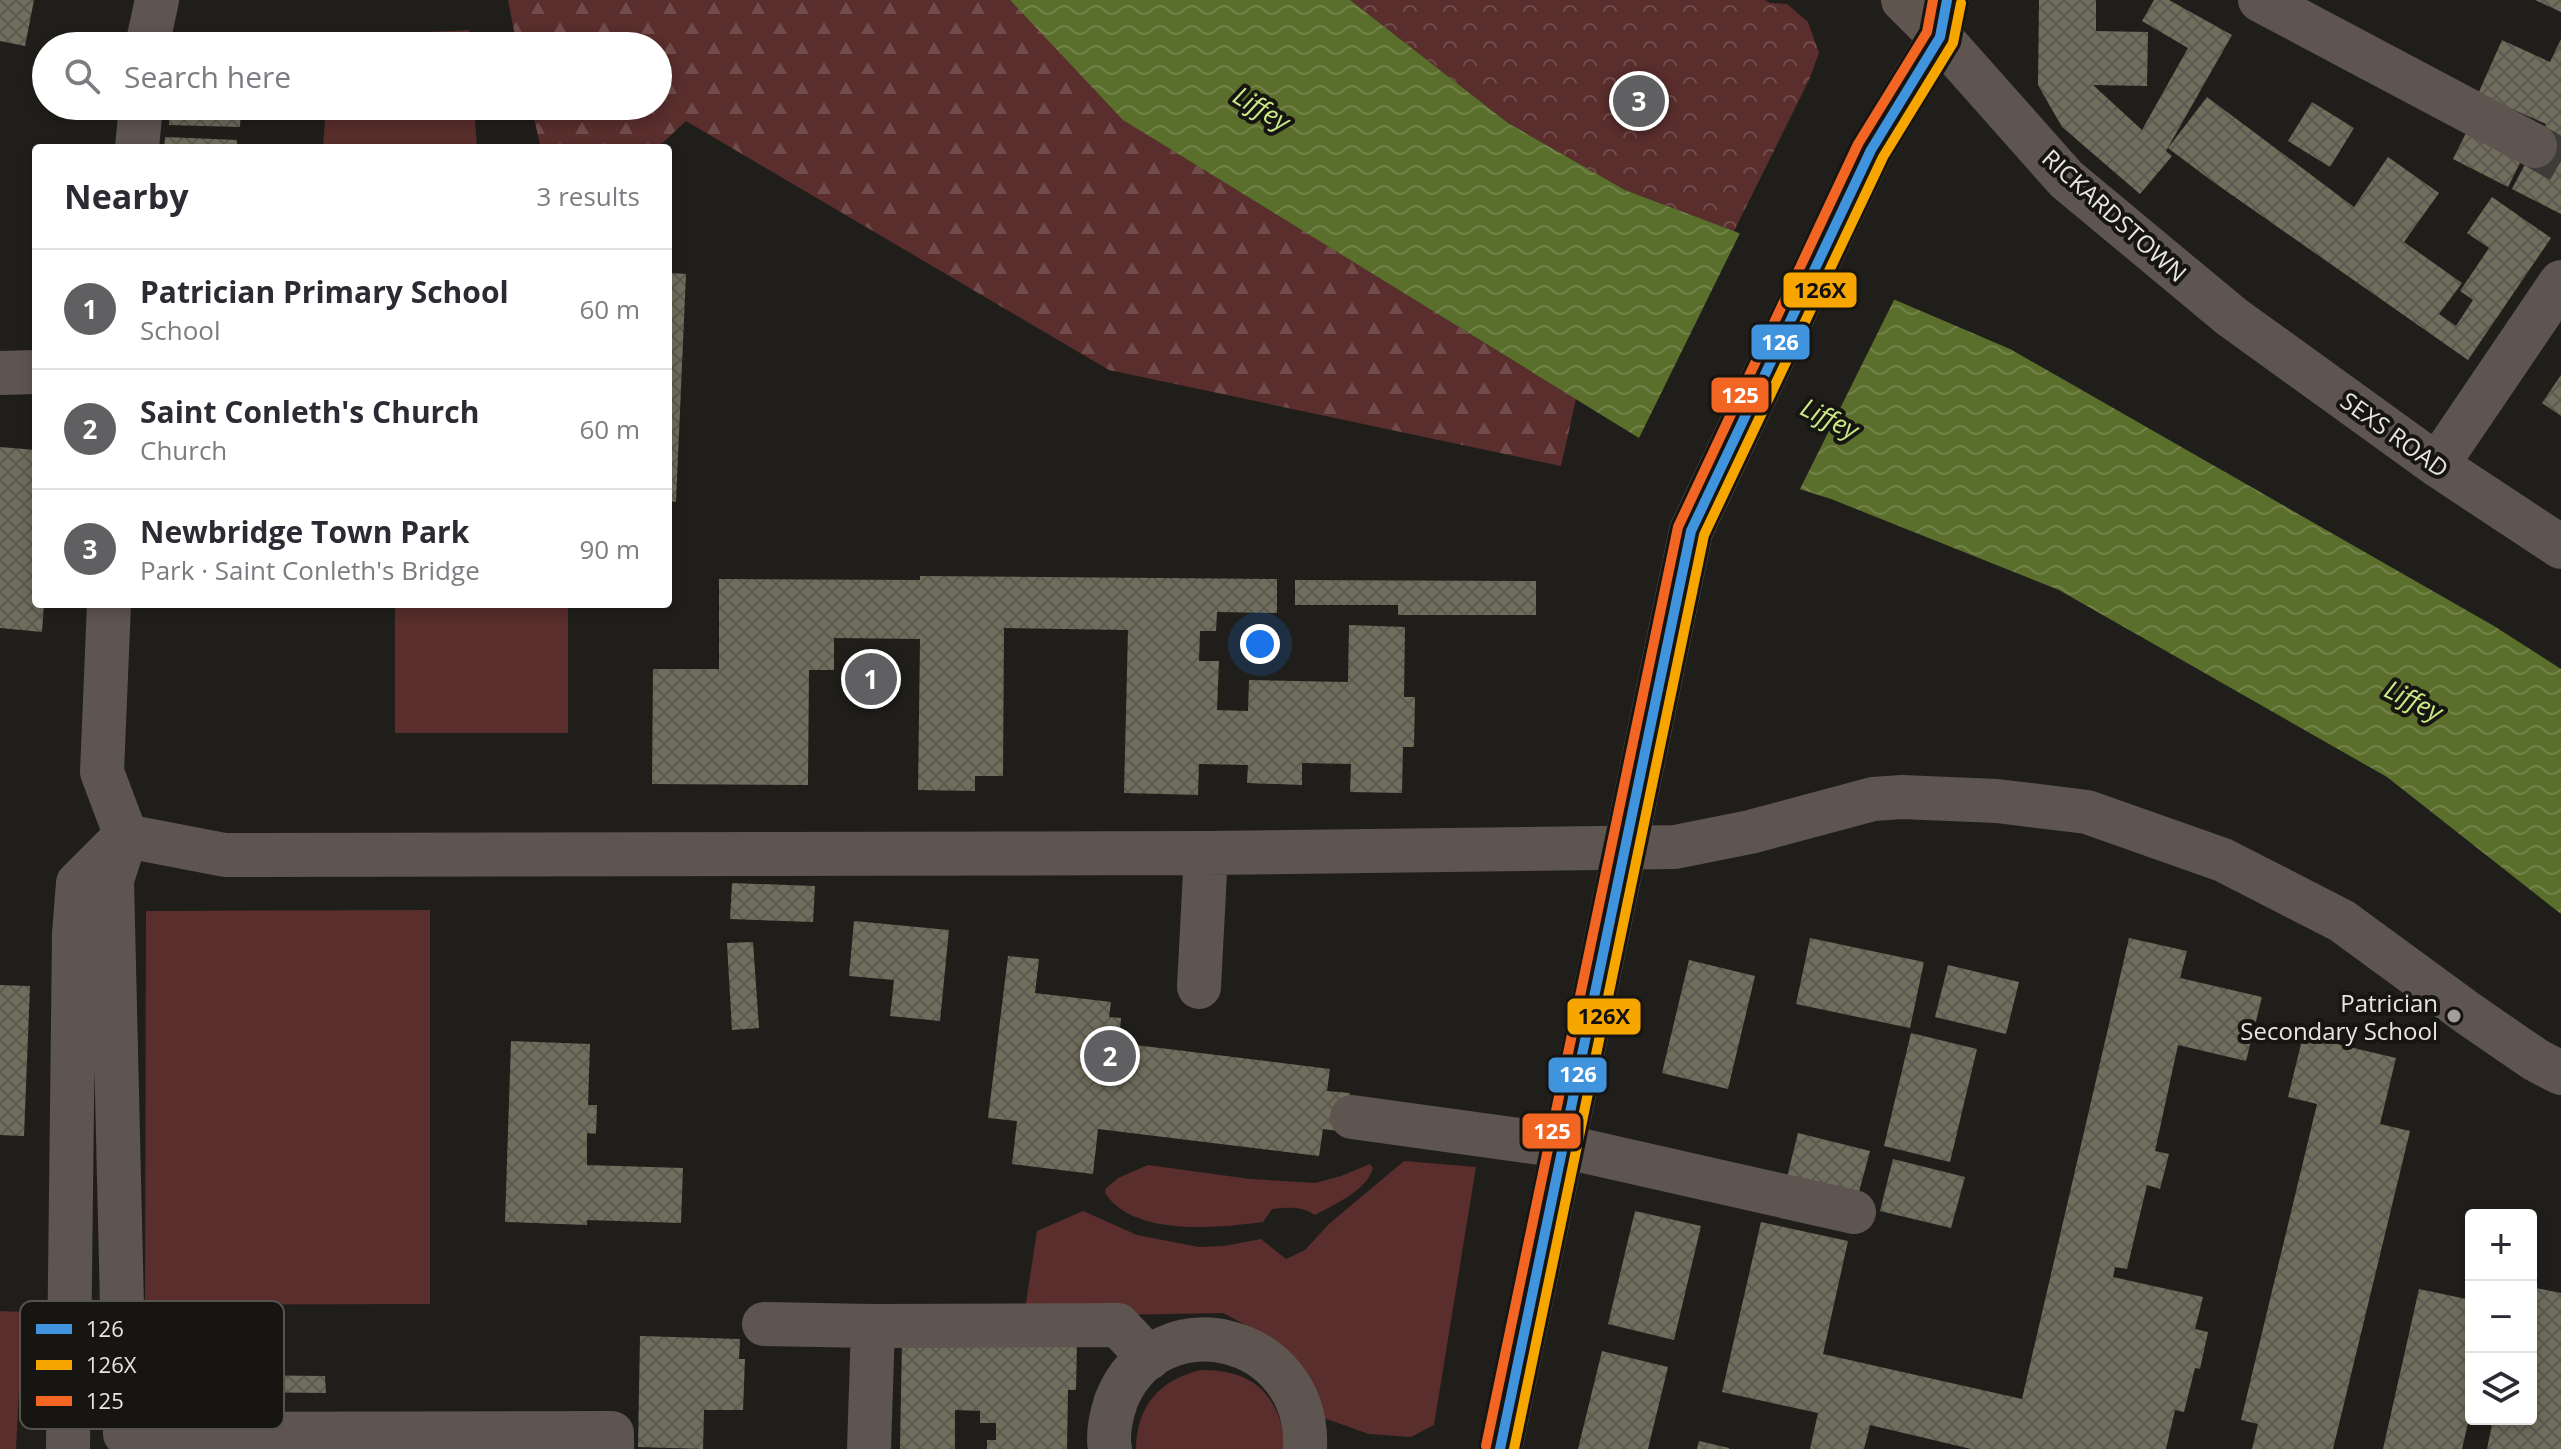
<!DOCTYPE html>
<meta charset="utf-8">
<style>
:root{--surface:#fff;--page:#f2f2f3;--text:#2b2b33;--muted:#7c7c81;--line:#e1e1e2;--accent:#605f62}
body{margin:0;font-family:"Open Sans",sans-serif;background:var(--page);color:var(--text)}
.controls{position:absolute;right:24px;bottom:24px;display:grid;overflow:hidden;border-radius:8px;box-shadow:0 4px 12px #0003}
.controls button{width:72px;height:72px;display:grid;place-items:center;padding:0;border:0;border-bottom:2px solid var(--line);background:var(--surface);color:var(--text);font:40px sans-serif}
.you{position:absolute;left:1260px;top:644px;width:28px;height:28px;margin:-20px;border:6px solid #fff;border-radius:50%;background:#1a73e8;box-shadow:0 0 0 12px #1a73e833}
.badge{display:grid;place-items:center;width:52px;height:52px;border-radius:50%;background:var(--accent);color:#fff;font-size:26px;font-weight:700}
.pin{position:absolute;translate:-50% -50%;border:4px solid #fff;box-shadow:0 2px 8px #0006}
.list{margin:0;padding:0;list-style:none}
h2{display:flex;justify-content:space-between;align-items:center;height:104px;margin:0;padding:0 32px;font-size:34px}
h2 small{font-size:26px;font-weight:400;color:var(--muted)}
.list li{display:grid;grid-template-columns:52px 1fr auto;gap:24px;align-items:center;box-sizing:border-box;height:120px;padding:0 32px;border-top:2px solid var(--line)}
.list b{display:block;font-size:30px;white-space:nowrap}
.list p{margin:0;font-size:26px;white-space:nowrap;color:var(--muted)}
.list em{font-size:26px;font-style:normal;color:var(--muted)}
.icon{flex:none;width:44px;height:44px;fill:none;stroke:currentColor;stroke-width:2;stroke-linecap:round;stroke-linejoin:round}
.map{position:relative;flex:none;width:2561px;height:1449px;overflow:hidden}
.search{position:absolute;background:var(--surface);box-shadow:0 4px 12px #0003;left:32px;top:32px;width:640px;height:88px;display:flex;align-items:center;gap:20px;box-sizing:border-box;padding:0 28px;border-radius:44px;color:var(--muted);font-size:30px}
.panel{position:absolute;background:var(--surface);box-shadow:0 4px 12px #0003;left:32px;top:144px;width:640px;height:464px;border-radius:8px}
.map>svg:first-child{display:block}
.green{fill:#592e2d}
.forest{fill:url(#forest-firs)}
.park{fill:url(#park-crowns)}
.water{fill:url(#water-waves)}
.pier{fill:#201e1b}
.building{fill:url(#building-cross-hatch)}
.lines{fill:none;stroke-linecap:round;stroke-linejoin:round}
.minor-tunnel{stroke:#3e3c39;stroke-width:44;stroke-dasharray:44 22;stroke-linecap:butt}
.minor{stroke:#5e5450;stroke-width:44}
.major{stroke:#60554f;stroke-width:44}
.bus-1-casing{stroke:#171511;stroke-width:16}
.bus-2-casing{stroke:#171511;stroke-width:16}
.bus-3-casing{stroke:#171511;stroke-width:16}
.bus-1{stroke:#4094de;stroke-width:10}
.bus-2{stroke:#f7a600;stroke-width:10}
.bus-3{stroke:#f26522;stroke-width:10}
.poi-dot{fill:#a19f9c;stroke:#171511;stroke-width:3}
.labels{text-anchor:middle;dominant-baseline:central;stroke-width:8;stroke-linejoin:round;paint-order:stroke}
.street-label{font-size:24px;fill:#e7e5e2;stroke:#171511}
.poi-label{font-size:24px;fill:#e7e5e2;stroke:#171511;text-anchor:end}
.water-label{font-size:26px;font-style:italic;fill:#caea86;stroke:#171511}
.key{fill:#171511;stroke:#555350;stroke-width:2}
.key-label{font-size:22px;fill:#e7e5e2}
.line-badge{stroke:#171511;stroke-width:3}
.badge-label{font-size:22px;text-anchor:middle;font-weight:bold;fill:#fff}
.pale-badge-label{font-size:22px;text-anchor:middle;font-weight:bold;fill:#111}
</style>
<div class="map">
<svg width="2561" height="1449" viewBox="0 0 2561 1449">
<defs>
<pattern id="forest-firs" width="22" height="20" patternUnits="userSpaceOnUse" patternTransform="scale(2)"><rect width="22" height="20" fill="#592e2d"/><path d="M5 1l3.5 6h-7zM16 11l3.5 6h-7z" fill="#714c4b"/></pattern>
<pattern id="park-crowns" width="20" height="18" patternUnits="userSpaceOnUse" patternTransform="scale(2)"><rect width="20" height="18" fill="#592e2d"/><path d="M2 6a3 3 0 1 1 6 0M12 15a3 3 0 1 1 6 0" fill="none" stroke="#714c4b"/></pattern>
<pattern id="water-waves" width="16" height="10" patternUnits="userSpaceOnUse" patternTransform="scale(2)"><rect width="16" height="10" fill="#5b6f2c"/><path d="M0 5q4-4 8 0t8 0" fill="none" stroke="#73834a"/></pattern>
<pattern id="building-cross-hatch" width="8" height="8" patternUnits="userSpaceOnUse" patternTransform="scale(2)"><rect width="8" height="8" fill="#706d5c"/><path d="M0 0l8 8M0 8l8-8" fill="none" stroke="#5a5950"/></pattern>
</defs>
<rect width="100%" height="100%" fill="#201e1b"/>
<path class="green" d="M 469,30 L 470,46 L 329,46 L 329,37 Z
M 326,106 L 474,106 L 477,148 L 323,148 Z
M 395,604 L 568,604 L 568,733 L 395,733 Z
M 430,910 L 430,1304 L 145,1305 L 146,911 Z
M 1404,1161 L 1476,1167 L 1434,1425 L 1411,1437 L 1369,1434 L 1321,1417 L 1257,1331 L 1223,1313 L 1118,1315 L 1025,1309 L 1037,1231 L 1083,1211 L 1137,1235 L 1199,1247 L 1224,1246 L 1261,1239 L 1286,1259 L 1305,1250 L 1329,1224 Z
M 1370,1164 L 1373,1168 C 1367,1190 1334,1205 1315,1215 C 1302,1206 1287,1207 1272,1209 L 1263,1222 C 1217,1228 1134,1237 1105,1193 L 1106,1188 L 1118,1178 L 1148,1165 L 1250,1179 L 1315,1183 L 1341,1176 Z
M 0,1311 L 23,1312 L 16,1449 L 0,1449 Z
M 1200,1370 C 1255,1369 1280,1396 1286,1449 L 1136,1449 C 1137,1405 1159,1381 1200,1370 Z"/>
<path class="forest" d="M 508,0 L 1010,0 L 1141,131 L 1576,399 L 1561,466 L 1109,370 L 686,121 L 657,148 L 541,148 L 531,106 L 658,106 L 658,46 L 517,46 Z"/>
<path class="park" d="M 1350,0 L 1765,0 L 1770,3 L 1787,4 L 1808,22 L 1819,53 L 1809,80 L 1734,231 L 1625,190 L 1508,123 Z"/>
<path class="water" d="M 1010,0 L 1350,0 L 1508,123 L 1625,190 L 1734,231 L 2010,349 L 2494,626 L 2561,669 L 2561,914 L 2387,777 L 2059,590 L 1831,499 L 1639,438 L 1123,120 Z"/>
<path class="pier" d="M 1742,229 L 1896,296 L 1798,493 L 1637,442 L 1628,436 L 1639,438 Z"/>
<path class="building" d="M 0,0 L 34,0 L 25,46 L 0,41 Z
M 2039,0 L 2096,0 L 2096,31 L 2148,32 L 2147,86 L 2093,85 L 2142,130 L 2188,48 L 2142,21 L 2154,0 L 2169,0 L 2232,35 L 2166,151 L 2172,156 L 2140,194 L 2062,127 L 2038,85 Z
M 2535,0 L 2561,0 L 2561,12 Z
M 171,35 L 243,37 L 243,46 L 171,46 Z
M 2561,39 L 2561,214 L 2512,189 L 2546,124 L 2478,94 L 2502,40 L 2550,62 Z
M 2207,97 L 2354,207 L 2388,157 L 2439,193 L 2404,242 L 2462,283 L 2439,314 L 2456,326 L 2473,300 L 2460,291 L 2489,248 L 2467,233 L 2492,197 L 2551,238 L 2468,360 L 2212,181 L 2168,148 Z
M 2312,102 L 2354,128 L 2330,167 L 2288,141 Z
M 169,106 L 241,106 L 240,127 L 169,125 Z
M 2469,127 L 2524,155 L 2508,187 L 2453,159 Z
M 165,137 L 237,140 L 237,148 L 164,148 Z
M 668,273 L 686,274 L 676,502 L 668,501 Z
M 2561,375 L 2561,416 L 2542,403 Z
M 0,447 L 36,450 L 36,604 L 44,604 L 42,632 L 0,628 Z
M 920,576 L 1277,579 L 1277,613 L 1217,612 L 1216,631 L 1200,631 L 1199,661 L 1219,661 L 1217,710 L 1248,711 L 1249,680 L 1348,682 L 1349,625 L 1405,627 L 1404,697 L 1415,697 L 1414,747 L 1403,747 L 1402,793 L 1350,792 L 1351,764 L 1302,763 L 1302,785 L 1247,783 L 1248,765 L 1199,764 L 1198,795 L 1124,793 L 1128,630 L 1004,628 L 1003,776 L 975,776 L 975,791 L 918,790 L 920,639 L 834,638 L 834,670 L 809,670 L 808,785 L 652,784 L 653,669 L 719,669 L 719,579 L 920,580 Z
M 1295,580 L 1536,581 L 1536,615 L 1398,615 L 1398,605 L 1295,605 Z
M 732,883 L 815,886 L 813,922 L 730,919 Z
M 854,921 L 949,930 L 940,1021 L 890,1016 L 894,980 L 849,976 Z
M 1810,938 L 1924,962 L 1910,1028 L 1796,1004 Z
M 2129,938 L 2187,951 L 2180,978 L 2262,997 L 2246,1061 L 2178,1045 L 2155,1151 L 2169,1154 L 2160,1189 L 2147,1185 L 2127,1269 L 2115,1267 L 2113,1277 L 2203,1297 L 2195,1329 L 2208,1332 L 2200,1369 L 2195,1368 L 2184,1412 L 2175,1410 L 2166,1449 L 1971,1449 L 1870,1425 L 1864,1449 L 1810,1449 L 1818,1413 L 1722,1392 L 1761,1222 L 1848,1241 L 1823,1354 L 2022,1399 Z
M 753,942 L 759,1028 L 732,1030 L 727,943 Z
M 1008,956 L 1039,959 L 1035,993 L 1111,1002 L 1109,1017 L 1121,1018 L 1119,1043 L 1330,1069 L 1327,1091 L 1350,1093 L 1346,1132 L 1323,1129 L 1319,1156 L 1098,1129 L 1093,1174 L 1012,1164 L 1017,1121 L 988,1118 Z
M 1689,960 L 1755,976 L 1728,1089 L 1662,1073 Z
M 1948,965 L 2019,982 L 2006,1034 L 1935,1017 Z
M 0,985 L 30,986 L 24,1136 L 0,1135 Z
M 1911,1033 L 1977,1049 L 1950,1162 L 1884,1146 Z
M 2303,1036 L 2396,1058 L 2380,1124 L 2410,1131 L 2333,1449 L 2252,1449 L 2258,1424 L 2241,1420 L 2317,1104 L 2288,1097 Z
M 511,1041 L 590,1044 L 588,1105 L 597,1105 L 596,1134 L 587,1133 L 587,1165 L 683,1168 L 681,1223 L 587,1220 L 587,1225 L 505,1222 Z
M 1798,1133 L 1870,1151 L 1856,1203 L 1785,1185 Z
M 1893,1159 L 1965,1177 L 1951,1228 L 1880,1211 Z
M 1635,1211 L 1701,1226 L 1674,1340 L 1608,1324 Z
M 2531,1287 L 2561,1293 L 2561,1449 L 2487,1449 L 2493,1419 L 2531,1419 Z
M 2419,1289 L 2471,1300 L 2471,1410 L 2462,1449 L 2383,1449 Z
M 640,1336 L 740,1339 L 739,1359 L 745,1359 L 743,1410 L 704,1410 L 703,1449 L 638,1447 Z
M 902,1338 L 1077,1341 L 1076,1390 L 1068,1390 L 1067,1449 L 987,1449 L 987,1440 L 996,1440 L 996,1423 L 980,1423 L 980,1411 L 955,1410 L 955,1449 L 900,1449 Z
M 1602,1351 L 1668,1367 L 1648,1449 L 1578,1449 Z
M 241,1375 L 325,1376 L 326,1393 L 241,1392 Z
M 1699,1441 L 1729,1448 L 1729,1449 L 1697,1449 Z"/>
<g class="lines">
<path class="minor-tunnel" d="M 2535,146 L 2561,161"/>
<path class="minor" d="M 2260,0 L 2535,146
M 1940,37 L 2066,179 L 2232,317 L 2437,465 L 2561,547
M 147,46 L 157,0
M 137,148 L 141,106
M 0,373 L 36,372
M 2437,465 L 2561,282
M 109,604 L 102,772 L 126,836 L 225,855 L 1206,853 L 1675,847 L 1750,832 L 1873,799 L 1902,797 L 1997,801 L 2087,812 L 2223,860 L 2342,921 L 2469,1014 L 2536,1060 L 2561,1073
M 126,836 L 112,880 L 125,1434 L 612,1433 L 612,1449
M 1199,987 L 1206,853
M 1352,1117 L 1562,1146 L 1854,1212
M 764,1324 L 873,1326 L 1118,1325 L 1149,1358
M 68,1449 L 74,934 L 78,883 L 123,838
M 869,1449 L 873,1326
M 1110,1449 C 1107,1433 1111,1416 1116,1401 C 1157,1297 1311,1333 1305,1449"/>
<path class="major" d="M 1903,0 L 1940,37
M 1500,1449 L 1691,531 L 1871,150 L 1940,37 L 1947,0"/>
<defs>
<path id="bus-1" d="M 1500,1449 L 1691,531 L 1871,150 L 1940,37 L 1947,0"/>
<path id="bus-2" d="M 1514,1449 L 1704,535 L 1883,157 L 1953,43 L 1961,3"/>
<path id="bus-3" d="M 1486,1446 L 1678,527 L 1858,144 L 1927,32 L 1933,0"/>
</defs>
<use href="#bus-1" class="bus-1-casing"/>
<use href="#bus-2" class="bus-2-casing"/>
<use href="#bus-3" class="bus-3-casing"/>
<use href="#bus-1" class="bus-1"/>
<use href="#bus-2" class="bus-2"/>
<use href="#bus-3" class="bus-3"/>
</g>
<circle class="poi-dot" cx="2454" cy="1016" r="8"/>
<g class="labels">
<g class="street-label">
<text transform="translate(2115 215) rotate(42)">RICKARDSTOWN</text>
<text transform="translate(2395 434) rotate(36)">SEXS ROAD</text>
</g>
<g class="poi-label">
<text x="2438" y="1002">Patrician<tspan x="2438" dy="28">Secondary School</tspan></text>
</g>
<g class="water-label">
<text transform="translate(1262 108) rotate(31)">Liffey</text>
<text transform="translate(1830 418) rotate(26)">Liffey</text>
<text transform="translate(2414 700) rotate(26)">Liffey</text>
</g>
</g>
<rect x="20" y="1301" width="264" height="128" rx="12" class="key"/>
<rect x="36" y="1324" width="36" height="10" fill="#4094de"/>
<rect x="36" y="1360" width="36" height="10" fill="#f7a600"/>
<rect x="36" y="1396" width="36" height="10" fill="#f26522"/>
<g class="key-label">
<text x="86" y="1337">126</text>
<text x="86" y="1373">126X</text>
<text x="86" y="1409">125</text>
</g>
<g class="line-badge">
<rect x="1782" y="271" width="76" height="38" rx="8" fill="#f7a600"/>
<rect x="1750" y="323" width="61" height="38" rx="8" fill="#4094de"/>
<rect x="1710" y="376" width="60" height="38" rx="8" fill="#f26522"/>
<rect x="1566" y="997" width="76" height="39" rx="8" fill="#f7a600"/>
<rect x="1547" y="1056" width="61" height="38" rx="8" fill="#4094de"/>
<rect x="1521" y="1112" width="61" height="38" rx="8" fill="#f26522"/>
</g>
<g class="badge-label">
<text x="1780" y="350">126</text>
<text x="1740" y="403">125</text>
<text x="1578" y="1082">126</text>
<text x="1552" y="1139">125</text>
</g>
<g class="pale-badge-label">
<text x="1820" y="298">126X</text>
<text x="1604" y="1024">126X</text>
</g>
</svg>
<div class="controls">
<button>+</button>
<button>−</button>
<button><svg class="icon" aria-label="layers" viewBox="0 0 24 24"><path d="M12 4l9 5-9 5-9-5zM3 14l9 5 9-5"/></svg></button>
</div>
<div class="you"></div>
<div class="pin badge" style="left:871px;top:679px">1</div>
<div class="pin badge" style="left:1110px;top:1056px">2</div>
<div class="pin badge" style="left:1639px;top:101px">3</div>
<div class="search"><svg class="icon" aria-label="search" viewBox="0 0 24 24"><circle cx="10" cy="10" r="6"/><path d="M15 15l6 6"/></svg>Search here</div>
<section class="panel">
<h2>Nearby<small>3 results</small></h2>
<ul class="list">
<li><span class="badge">1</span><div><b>Patrician Primary School</b><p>School</p></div><em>60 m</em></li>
<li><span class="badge">2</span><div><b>Saint Conleth's Church</b><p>Church</p></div><em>60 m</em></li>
<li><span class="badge">3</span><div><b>Newbridge Town Park</b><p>Park · Saint Conleth's Bridge</p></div><em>90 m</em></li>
</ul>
</section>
</div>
